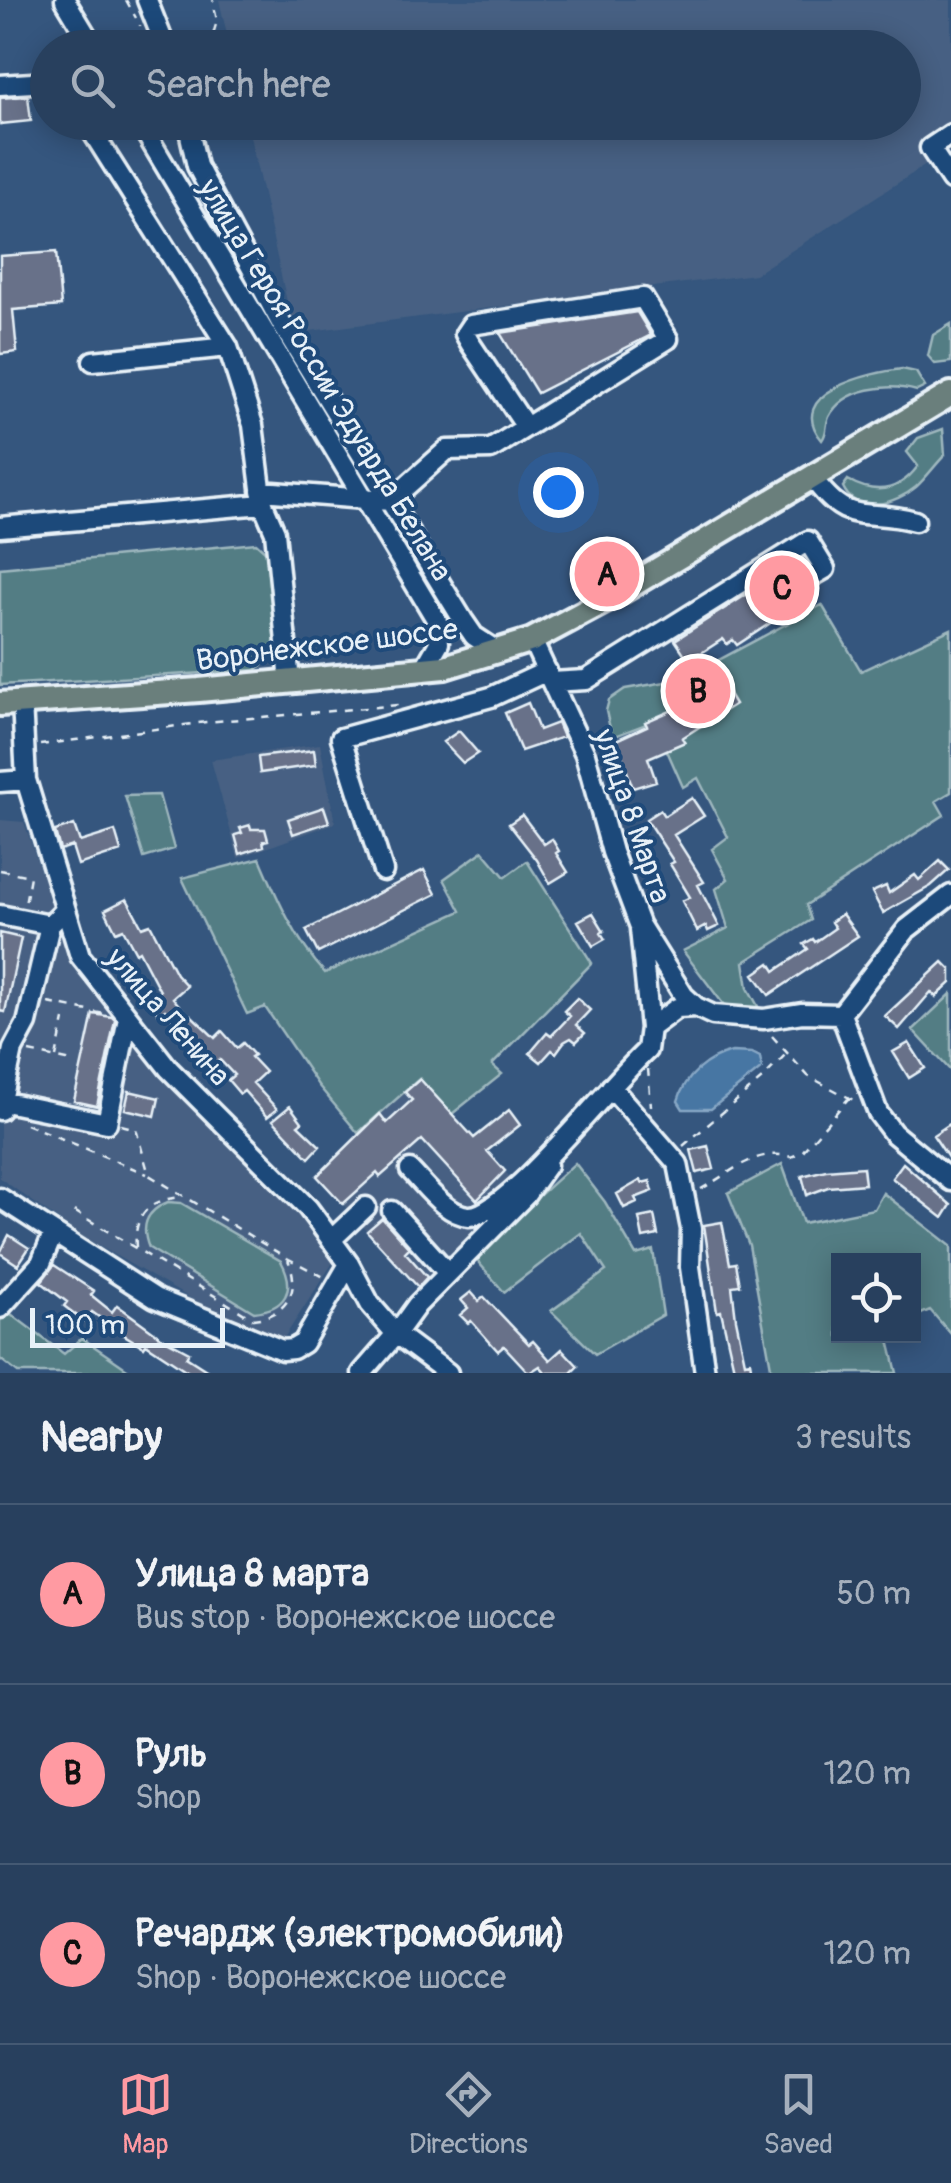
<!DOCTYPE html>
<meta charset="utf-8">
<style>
:root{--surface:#28405e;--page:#344b67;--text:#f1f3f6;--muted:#a5afbc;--line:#445973;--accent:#ff9aa2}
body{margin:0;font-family:Pangolin,sans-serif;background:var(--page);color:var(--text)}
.controls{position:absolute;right:30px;bottom:30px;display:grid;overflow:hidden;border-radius:0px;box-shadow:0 5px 25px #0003}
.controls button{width:90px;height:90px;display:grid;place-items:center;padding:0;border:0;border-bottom:2px solid var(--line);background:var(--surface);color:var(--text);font:50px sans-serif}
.scale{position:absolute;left:30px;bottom:25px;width:195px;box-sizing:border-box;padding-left:10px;border:5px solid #e8f1f8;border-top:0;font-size:28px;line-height:35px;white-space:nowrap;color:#e8f1f8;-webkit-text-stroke:8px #1f4a7a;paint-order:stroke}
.you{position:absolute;left:558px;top:492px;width:35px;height:35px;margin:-25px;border:8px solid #fff;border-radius:50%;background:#1a73e8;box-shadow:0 0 0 15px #1a73e833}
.badge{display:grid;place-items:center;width:65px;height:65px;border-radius:50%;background:var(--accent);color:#111;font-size:32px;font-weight:700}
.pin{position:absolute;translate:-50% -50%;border:5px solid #fff;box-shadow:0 2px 10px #0006}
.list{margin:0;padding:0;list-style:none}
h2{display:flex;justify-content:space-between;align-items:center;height:130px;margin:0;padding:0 40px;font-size:42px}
h2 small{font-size:32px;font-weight:400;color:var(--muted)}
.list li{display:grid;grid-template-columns:65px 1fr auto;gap:30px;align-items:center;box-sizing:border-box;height:180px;padding:0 40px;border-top:2px solid var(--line)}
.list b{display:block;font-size:38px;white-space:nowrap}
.list p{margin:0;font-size:32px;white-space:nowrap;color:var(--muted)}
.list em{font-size:32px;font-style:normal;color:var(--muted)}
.icon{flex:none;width:55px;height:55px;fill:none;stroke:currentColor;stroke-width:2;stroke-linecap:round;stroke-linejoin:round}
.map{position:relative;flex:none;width:951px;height:1373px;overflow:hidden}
.search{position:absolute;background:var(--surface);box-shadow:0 5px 25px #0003;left:30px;right:30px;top:30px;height:110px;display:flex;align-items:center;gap:25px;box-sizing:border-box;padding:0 35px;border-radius:55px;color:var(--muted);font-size:38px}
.sheet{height:670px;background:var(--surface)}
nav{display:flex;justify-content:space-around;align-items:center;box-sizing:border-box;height:140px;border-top:2px solid var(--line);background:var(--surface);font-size:28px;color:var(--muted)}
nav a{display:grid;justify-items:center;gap:5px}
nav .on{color:var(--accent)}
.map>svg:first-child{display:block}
.built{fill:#476183}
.green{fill:#537d84;stroke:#9eb7be;stroke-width:2.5}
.water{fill:#4776a3;stroke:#87a7c5;stroke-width:2.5}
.building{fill:#687189;stroke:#e8f1f8;stroke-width:2.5}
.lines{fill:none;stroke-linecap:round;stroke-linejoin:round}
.minor-casing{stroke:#e8f1f8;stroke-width:25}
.major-casing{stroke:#e8f1f8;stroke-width:30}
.path{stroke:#e8f1f8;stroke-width:2.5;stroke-dasharray:8 8;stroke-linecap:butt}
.minor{stroke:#1f4a7a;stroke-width:18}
.major{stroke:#6b7f7c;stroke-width:22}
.labels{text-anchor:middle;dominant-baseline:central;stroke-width:8;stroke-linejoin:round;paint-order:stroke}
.street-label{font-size:30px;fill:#e8f1f8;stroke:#1f4a7a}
</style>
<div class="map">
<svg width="951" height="1373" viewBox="0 0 951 1373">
<rect width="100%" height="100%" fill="#35567e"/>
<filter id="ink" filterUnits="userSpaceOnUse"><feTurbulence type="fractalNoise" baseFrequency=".01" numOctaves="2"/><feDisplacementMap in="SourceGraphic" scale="20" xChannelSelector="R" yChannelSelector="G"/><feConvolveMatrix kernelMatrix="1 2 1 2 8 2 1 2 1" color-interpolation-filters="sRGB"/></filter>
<g filter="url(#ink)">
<path class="built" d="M 219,0 L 951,0 L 951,149 L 755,274 L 294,333 L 247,123 L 904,122 L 904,48 L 230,47 Z
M 320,744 L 335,823 L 238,858 L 211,760 Z
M 0,820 L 24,822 L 70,958 L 310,1223 L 336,1258 L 284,1338 L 267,1337 L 221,1316 L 78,1234 L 0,1178 Z
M 420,1079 L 521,1189 L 420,1289 L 317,1176 L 351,1146 L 352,1139 Z"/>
<path class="green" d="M 951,324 L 951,362 L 935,364 L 928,356 L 933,335 Z
M 902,369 L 916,372 L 925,387 L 917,391 C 890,383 844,387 829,417 C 825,425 828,432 822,440 C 782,392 872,372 902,369 Z
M 943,429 L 945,455 C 935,465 926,478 916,487 C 897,503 856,516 843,487 L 848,480 C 875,495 899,492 918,466 L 907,452 L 918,438 Z
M 256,543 L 267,553 L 271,567 L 277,636 L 267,660 L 256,670 L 0,685 L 0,568 Z
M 822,605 L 861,671 L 951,629 L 951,792 L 936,801 L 944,815 L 806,905 L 811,920 L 744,962 L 748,988 L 760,1010 L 727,1009 L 683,951 L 728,928 L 716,889 L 728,879 L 712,849 L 728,837 L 698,778 L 683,787 L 654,721 L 612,737 L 606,711 L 609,700 L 625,689 L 683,679 Z
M 159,795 L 174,849 L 144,858 L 125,796 Z
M 483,851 L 505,877 L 527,861 L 592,963 L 492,1065 L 502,1074 L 452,1114 L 419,1079 L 358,1133 L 318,1085 L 265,1007 L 247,1014 L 182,878 L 260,858 C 277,898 295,940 325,973 L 461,911 L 444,879 Z
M 951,994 L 951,1071 L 913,1030 Z
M 575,1163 L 605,1202 L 636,1255 L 653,1250 L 663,1315 L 595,1354 L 551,1311 L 606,1271 L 581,1233 L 504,1292 L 473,1256 Z
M 782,1164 L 803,1223 L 874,1209 L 883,1193 L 951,1246 L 951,1334 L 930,1310 L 914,1317 L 914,1260 L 838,1260 L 838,1336 L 888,1336 L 897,1373 L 772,1373 L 749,1245 L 728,1193 Z
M 168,1202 L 181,1203 L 281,1261 C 297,1290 285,1309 254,1312 L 149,1248 C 140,1226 146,1211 168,1202 Z
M 7,1311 L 64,1354 L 82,1338 L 133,1373 L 18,1373 L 0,1359 L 0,1318 Z"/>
<path class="water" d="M 732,1052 L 752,1053 L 760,1057 L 762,1068 L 711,1109 L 683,1109 L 678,1101 C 685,1076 707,1058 732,1052 Z"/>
<path class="building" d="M 28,96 L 31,121 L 0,124 L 0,98 Z
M 56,252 L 61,306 L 13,310 L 17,352 L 0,354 L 0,256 Z
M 637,312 L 651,335 L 537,393 L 500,333 Z
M 787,569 L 796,587 L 807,599 L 737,645 L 733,640 L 727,644 L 723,639 L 689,661 L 675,640 Z
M 725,687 L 735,704 L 682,738 L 685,742 L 648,758 L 656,781 L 633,788 L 616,740 L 647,726 L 645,722 Z
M 528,703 L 539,730 L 557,723 L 563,737 L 521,751 L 505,713 Z
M 459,731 L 478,753 L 463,763 L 443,742 Z
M 314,750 L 316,765 L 260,773 L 258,757 Z
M 692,798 L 704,816 L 674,835 L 704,882 L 698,885 L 719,926 L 708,931 L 706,926 L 697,931 L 682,901 L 690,897 L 670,864 L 674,862 L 646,819 L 660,810 L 664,816 Z
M 324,807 L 329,822 L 293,834 L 288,819 Z
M 522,815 L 544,844 L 552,839 L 559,851 L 556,853 L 568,872 L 550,883 L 537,860 L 509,824 Z
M 74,825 L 80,842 L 115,831 L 121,851 L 78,865 L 72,846 L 60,850 L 55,831 Z
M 250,825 L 251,829 L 265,829 L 268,840 L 263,841 L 264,846 L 240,854 L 235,835 L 242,833 L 240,828 Z
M 940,861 L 949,870 L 931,886 L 883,913 L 872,892 L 886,886 L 889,893 L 915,875 L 919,880 Z
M 424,870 L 436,894 L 318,953 L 306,930 Z
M 127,899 L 142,927 L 150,924 L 176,974 L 187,986 L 173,998 L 189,1017 L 191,1015 L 215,1038 L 222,1031 L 237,1048 L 243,1043 L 254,1055 L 251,1057 L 265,1072 L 253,1083 L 277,1109 L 267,1117 L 244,1091 L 240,1094 L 228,1080 L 234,1075 L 220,1060 L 213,1066 L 176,1030 L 179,1027 L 165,1010 L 160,1015 L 149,1001 L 160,991 L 139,951 L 136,953 L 123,929 L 116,932 L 105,910 Z
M 593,913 L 604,931 L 601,933 L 605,939 L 593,946 L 578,921 Z
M 842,914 L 858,936 L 769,995 L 754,974 L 770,963 L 775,971 L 808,949 L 804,944 L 813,939 L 815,942 L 835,928 L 831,922 Z
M 0,933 L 21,938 L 5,1012 L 0,1011 Z
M 943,962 L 951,970 L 951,983 L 936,997 L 931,992 L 899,1029 L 885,1016 Z
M 577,998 L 590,1010 L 576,1025 L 585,1033 L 576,1042 L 571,1038 L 564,1042 L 556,1053 L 552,1050 L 541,1062 L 530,1053 L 547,1033 L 551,1036 L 570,1016 L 564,1011 Z
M 93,1014 L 112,1017 L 115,1020 L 97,1106 L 74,1101 Z
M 909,1043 L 925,1068 L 909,1078 L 893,1052 Z
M 420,1079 L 474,1138 L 509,1110 L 520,1125 L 487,1151 L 505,1171 L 477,1200 L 422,1140 L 380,1177 L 377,1173 L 343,1204 L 317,1176 L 380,1114 L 387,1123 L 412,1100 L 405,1092 Z
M 129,1091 L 159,1098 L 155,1116 L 125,1109 Z
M 290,1106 L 302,1122 L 298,1125 L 320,1146 L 309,1158 L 273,1120 Z
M 951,1123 L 951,1162 L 933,1135 Z
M 708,1146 L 714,1169 L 697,1173 L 691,1150 Z
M 903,1163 L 951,1205 L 943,1218 L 892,1178 Z
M 863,1167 L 865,1184 L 828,1187 L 807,1195 L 802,1176 L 826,1170 Z
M 641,1180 L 642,1183 L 650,1181 L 653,1191 L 635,1198 L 637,1202 L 624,1208 L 617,1194 Z
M 654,1215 L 658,1235 L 643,1238 L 639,1218 Z
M 382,1218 L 409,1248 L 405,1252 L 427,1277 L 418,1287 L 367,1231 Z
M 722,1222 L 730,1264 L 736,1263 L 740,1285 L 732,1286 L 736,1319 L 745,1362 L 750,1361 L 752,1373 L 735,1373 L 721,1311 L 717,1312 L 704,1225 Z
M 9,1235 L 29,1248 L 18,1265 L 0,1253 Z
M 54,1265 L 94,1291 L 91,1295 L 112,1312 L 117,1305 L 161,1337 L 189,1352 L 186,1357 L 211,1373 L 190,1373 L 146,1344 L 144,1347 L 121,1333 L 92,1312 L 84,1321 L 64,1306 L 67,1302 L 41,1282 Z
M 471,1292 L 479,1301 L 484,1297 L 529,1344 L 533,1341 L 550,1360 L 562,1349 L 578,1366 L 571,1373 L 546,1373 L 540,1366 L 529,1373 L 504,1346 L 498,1351 L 471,1321 L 468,1323 L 460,1315 L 468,1308 L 461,1300 Z"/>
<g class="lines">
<defs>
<path id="minor" d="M 65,0 L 94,48
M 147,0 L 166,48
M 0,85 L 48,82
M 86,122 L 228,347
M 139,122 L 437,621 L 439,643 L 424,669
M 187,122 L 197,166 L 281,323 L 463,620 L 474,636 L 497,651
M 951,134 L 930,148 L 951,180
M 93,361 L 228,347 L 253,425 L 263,504 L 275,532 L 290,682
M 812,477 C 849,529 864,507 915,521
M 261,491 L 390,501 L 447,450 L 491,449 L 668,339 L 643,298 L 471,325 L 465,334 L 470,343 L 526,427
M 0,527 L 263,504
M 532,640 L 585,754 L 612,852 L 639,924 L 684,996 L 696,1007 L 713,1015 L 764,1019 L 802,1013 L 841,1014 L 878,1113 L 893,1133 L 951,1181
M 552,682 L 586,680 L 808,541 L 825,569 L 806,580
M 22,702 L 26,780 L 80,956 L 169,1069 L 308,1208 L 349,1264 L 370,1304 L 396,1334 L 448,1373
M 0,782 L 26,780
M 383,871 L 341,738 L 491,697 L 547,671
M 0,915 L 50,925
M 841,1014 L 907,929 L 951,895
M 650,1028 L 677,1008 L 696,1007
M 611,1087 L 678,1164 L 691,1229 L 690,1267 L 705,1373
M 0,1101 L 107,1123 L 128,1018
M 0,1110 L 13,1049 L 27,1023 L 50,925 L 64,911
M 410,1170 C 425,1185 446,1215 469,1216 C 506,1217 614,1079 647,1050 L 650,1028 L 640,929
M 0,1198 L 155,1298 L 282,1350 L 293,1349 L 303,1343 L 349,1264
M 392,1211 L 448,1273
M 331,1240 L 366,1207
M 0,1308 L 41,1263 L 53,1234
M 362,1373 L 396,1334 L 417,1305 L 525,1196 L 547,1165"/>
<path id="major" d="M 0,704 L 199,690 L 445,667 L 532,640 L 607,600 L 951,394"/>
</defs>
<use href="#minor" class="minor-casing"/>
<use href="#major" class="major-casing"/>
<path class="path" d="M 126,0 L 136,18
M 107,40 L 117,48
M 122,48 L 140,37 L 140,25
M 209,48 L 217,21 L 213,0
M 40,745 L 206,722 L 399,705
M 0,870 L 30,876 L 25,904
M 48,1003 L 104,1014
M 772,1036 L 808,1076 L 859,1103
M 29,1052 L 72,1061
M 56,1057 L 64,1020
M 648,1069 L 651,1106
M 26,1124 L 147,1174
M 121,1125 L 136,1129 L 149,1175 L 287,1258 L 324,1277
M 683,1146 L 762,1079 L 786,1054
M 701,1189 C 731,1173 756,1147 791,1157 L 802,1152 L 854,1092
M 74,1211 L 253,1319 C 286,1316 302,1290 288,1260
M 136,1247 C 133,1213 151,1199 183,1197"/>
<use href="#minor" class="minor"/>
<use href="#major" class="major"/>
</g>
</g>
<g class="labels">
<g class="street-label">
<text transform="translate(325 380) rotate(59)">улица Героя России Эдуарда Белана</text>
<text transform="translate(327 645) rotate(-7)">Воронежское шоссе</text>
<text transform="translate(632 816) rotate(71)">улица 8 Марта</text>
<text transform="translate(168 1017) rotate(49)">улица Ленина</text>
</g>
</g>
</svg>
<div class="controls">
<button><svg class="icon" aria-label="locate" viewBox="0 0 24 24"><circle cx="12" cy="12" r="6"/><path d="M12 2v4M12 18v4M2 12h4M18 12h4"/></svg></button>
</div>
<div class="scale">100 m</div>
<div class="you"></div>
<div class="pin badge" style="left:607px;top:574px">A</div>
<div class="pin badge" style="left:698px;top:691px">B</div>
<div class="pin badge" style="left:782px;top:588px">C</div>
<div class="search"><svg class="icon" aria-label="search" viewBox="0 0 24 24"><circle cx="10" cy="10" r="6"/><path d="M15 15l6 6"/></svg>Search here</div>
</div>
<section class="sheet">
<h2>Nearby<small>3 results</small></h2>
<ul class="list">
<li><span class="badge">A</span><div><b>Улица 8 марта</b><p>Bus stop · Воронежское шоссе</p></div><em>50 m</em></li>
<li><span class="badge">B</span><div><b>Руль</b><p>Shop</p></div><em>120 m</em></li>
<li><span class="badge">C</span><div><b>Речардж (электромобили)</b><p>Shop · Воронежское шоссе</p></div><em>120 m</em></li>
</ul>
</section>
<nav>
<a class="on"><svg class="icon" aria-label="map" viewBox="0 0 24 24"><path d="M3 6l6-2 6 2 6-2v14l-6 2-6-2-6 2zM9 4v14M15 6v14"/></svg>Map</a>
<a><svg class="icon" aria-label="directions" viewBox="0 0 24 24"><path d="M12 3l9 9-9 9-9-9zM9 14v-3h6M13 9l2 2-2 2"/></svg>Directions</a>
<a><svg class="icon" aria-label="saved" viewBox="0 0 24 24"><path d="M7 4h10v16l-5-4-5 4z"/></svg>Saved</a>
</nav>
